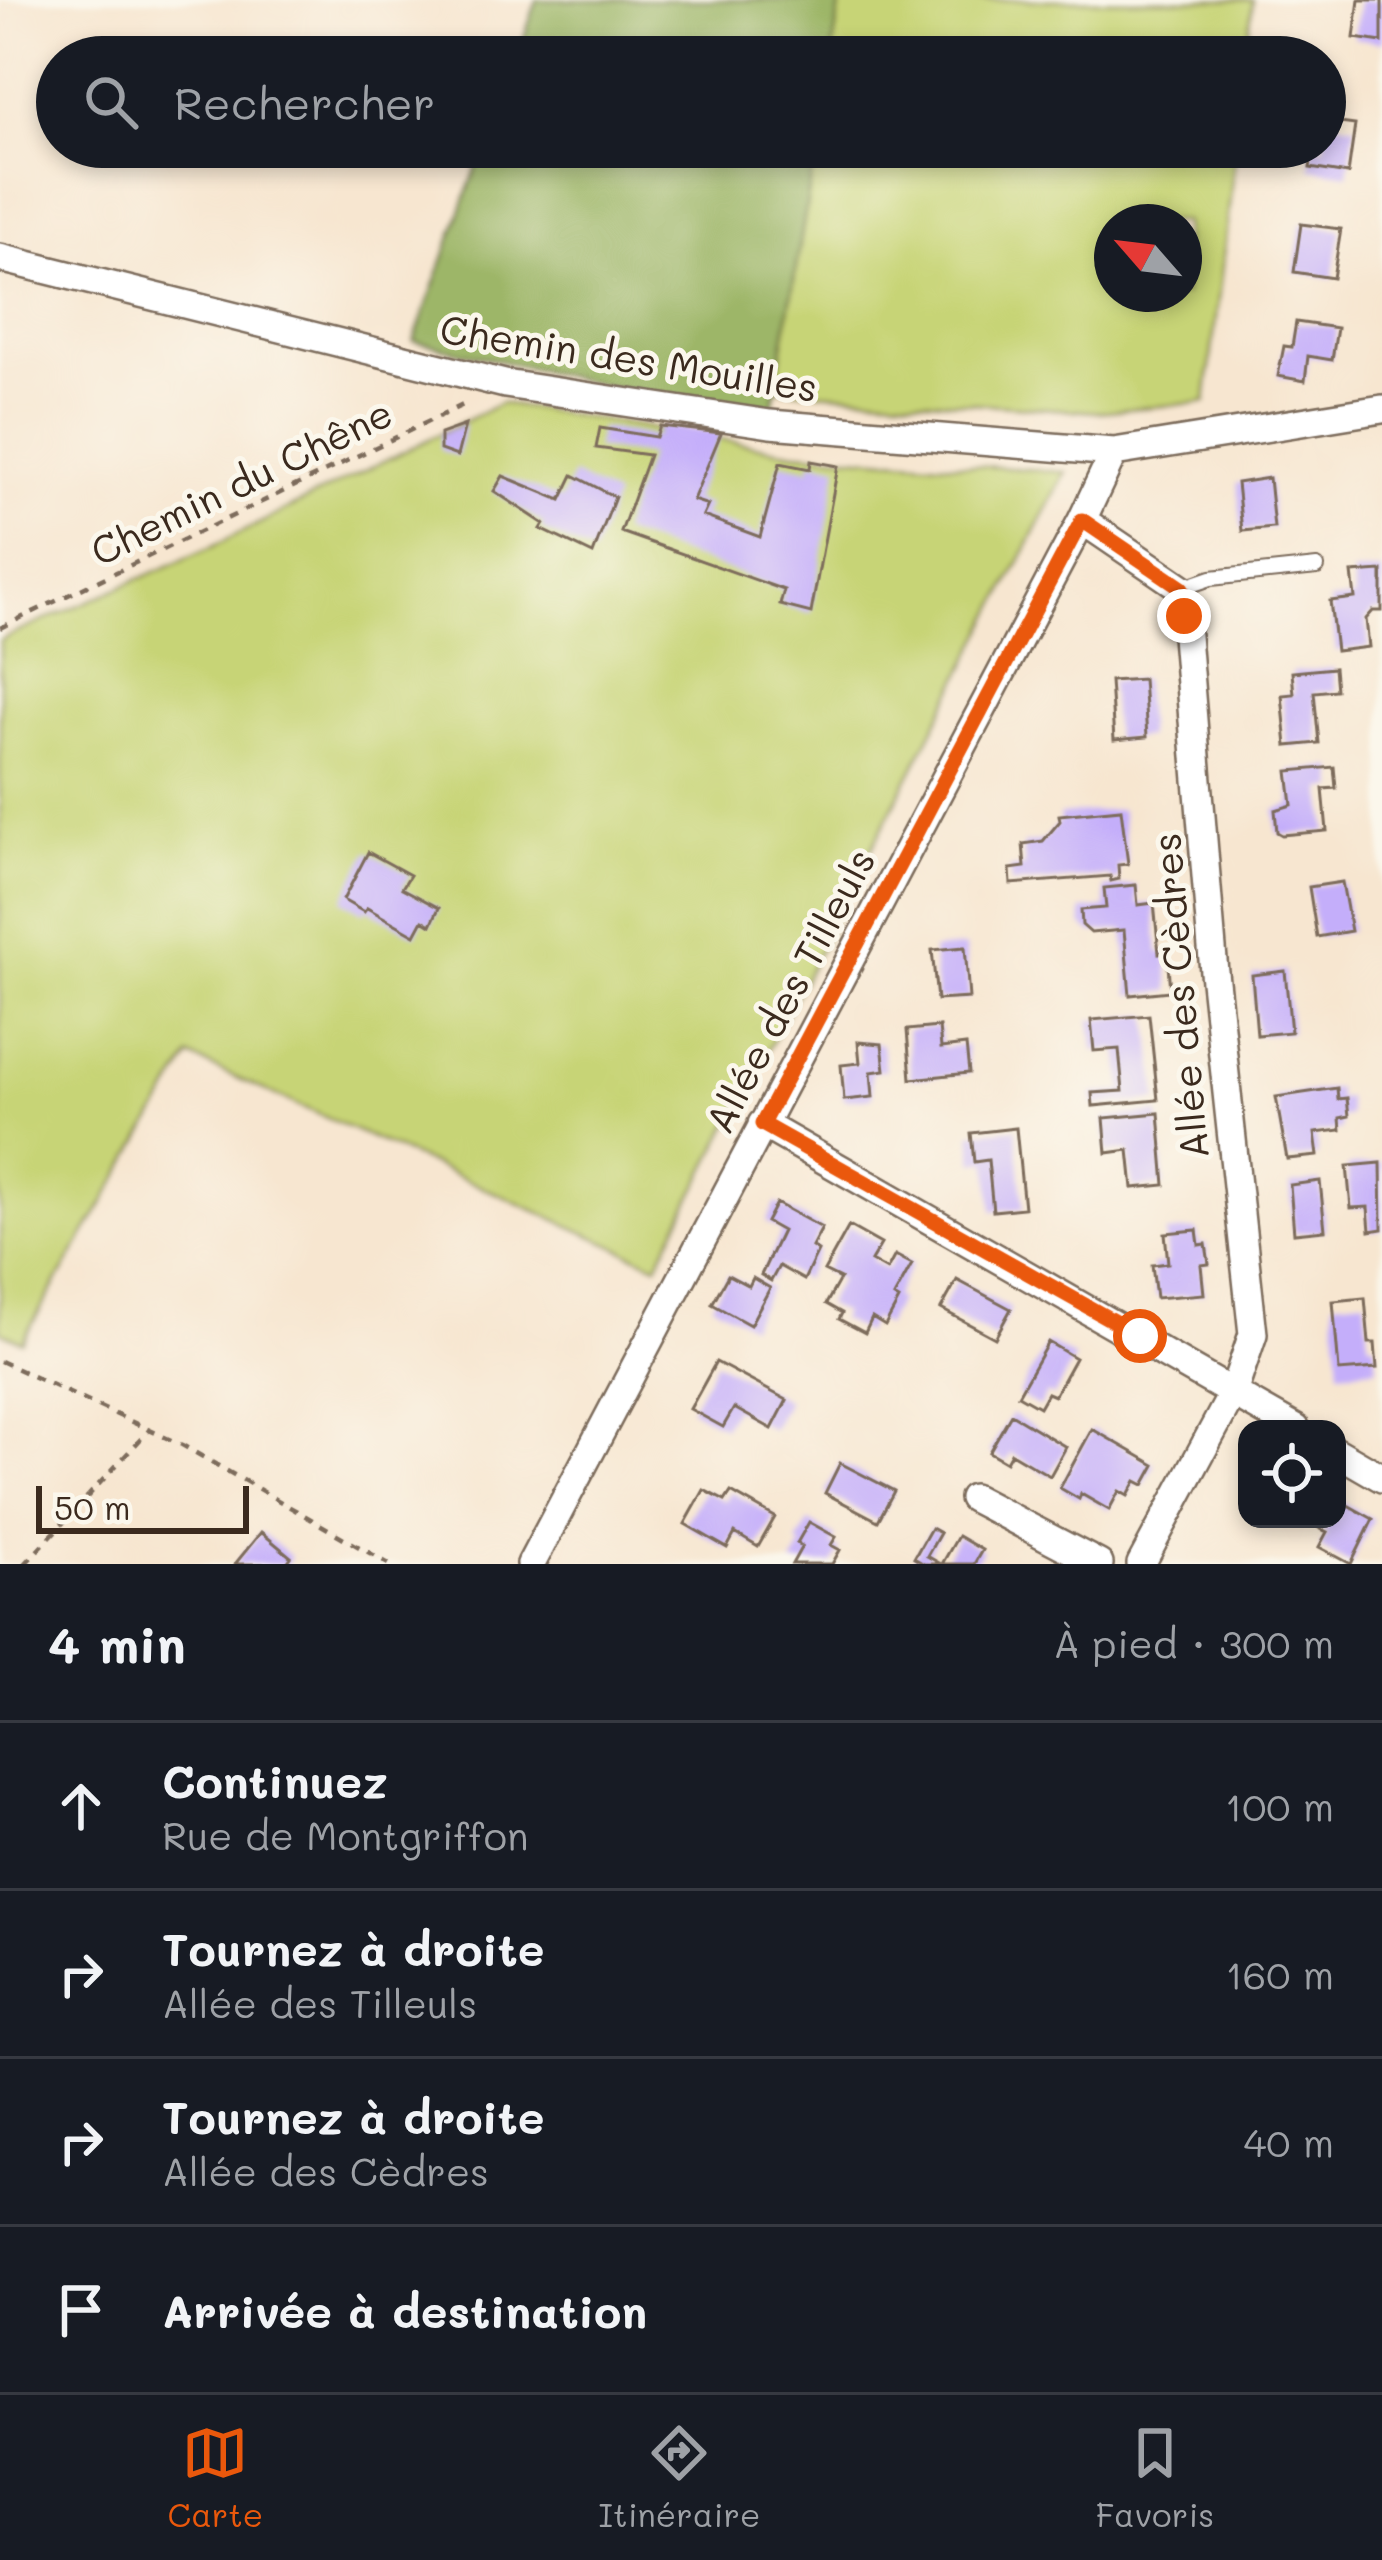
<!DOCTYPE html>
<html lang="fr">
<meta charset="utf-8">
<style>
:root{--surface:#171b24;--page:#20242c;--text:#f1f3f6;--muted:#9ea1a6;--line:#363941;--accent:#ea580c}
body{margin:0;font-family:Mali,sans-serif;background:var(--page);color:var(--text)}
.controls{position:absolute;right:36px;bottom:36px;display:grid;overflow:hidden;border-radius:24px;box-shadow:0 6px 18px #0003}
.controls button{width:108px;height:108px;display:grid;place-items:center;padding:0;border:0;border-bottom:3px solid var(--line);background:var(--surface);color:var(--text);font:60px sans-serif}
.compass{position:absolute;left:1094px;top:204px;width:108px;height:108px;border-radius:50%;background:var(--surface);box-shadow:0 6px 18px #0003;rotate:298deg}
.scale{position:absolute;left:36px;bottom:30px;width:213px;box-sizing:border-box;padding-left:12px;border:6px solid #3b2a1e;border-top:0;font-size:33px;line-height:42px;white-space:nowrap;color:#3b2a1e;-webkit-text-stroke:9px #fbf7ec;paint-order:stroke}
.stop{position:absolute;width:36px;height:36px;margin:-27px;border:9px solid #ea580c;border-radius:50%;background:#fff}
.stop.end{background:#ea580c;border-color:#fff;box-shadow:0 3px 12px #0008}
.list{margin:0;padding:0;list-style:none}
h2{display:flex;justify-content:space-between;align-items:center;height:156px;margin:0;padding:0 48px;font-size:51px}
h2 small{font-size:39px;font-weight:400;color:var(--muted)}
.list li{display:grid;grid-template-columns:78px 1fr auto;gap:36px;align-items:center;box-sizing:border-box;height:168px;padding:0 48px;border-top:3px solid var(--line)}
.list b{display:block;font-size:45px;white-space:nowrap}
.list p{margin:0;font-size:39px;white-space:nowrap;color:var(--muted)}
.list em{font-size:39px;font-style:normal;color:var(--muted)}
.icon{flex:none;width:66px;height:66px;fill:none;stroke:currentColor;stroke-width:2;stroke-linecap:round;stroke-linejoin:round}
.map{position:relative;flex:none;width:1382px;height:1564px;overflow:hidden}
.search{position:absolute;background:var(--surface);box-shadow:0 6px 18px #0003;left:36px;right:36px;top:36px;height:132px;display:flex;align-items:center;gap:30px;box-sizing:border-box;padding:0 42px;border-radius:66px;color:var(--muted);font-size:45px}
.sheet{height:828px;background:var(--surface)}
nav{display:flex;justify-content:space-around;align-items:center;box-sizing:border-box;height:168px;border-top:3px solid var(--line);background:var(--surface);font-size:33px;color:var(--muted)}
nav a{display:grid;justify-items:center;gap:6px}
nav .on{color:var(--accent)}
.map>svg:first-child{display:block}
.green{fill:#c7d476;stroke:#817f4a;stroke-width:3;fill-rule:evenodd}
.forest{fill:#9db667;stroke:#6c7042;stroke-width:3}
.building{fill:#c4aefa}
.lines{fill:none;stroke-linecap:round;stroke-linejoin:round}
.lane-casing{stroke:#7d6c5c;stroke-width:18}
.street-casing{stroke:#7d6c5c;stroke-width:32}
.path{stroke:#7d6c5c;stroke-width:4.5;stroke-dasharray:9 9;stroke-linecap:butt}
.lane{stroke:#fff;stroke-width:14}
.street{stroke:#fff;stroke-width:27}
.route{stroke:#ea580c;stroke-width:15}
.labels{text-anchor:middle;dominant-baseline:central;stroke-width:10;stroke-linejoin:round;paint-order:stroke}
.street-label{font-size:39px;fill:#3b2a1e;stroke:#fbf7ec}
</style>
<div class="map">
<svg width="1382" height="1564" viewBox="0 0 1382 1564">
<rect width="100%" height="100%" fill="#fbf7ec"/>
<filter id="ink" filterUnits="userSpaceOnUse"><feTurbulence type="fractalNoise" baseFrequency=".00833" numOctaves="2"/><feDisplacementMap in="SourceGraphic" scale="24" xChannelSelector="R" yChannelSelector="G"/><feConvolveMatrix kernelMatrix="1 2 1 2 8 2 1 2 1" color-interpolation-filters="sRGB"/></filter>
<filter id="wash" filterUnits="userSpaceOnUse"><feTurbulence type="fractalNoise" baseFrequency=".004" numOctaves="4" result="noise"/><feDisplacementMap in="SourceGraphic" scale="48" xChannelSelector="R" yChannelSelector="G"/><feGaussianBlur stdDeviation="2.7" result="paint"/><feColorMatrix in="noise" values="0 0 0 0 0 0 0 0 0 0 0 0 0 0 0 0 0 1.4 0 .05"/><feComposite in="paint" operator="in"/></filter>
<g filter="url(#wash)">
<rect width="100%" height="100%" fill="#f7e6d0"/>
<path class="green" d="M 841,0 L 1253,0 L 1246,57 L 831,57 Z
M 816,147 L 1236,147 L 1206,402 L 1097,412 L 776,389 ZM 1184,222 L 1184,294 L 1112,294 L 1112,222 Z
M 501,403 L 795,452 L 1066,472 L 657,1265 L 190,1057 L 22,1341 L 0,1331 L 0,640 L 214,546 Z"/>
<path class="forest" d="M 537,0 L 841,0 L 831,57 L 517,57 Z
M 484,147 L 816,147 L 770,424 L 414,341 Z"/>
<g id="blocks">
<path class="building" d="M 1359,0 L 1382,0 L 1382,42 L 1354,38 Z
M 1325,121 L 1355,125 L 1348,174 L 1310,168 L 1313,147 L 1325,147 Z
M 1301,224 L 1341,229 L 1333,278 L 1294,272 Z
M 1296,322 L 1337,328 L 1332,360 L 1308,356 L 1305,381 L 1278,376 L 1284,346 L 1292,347 Z
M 465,425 L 457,456 L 440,450 L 440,434 Z
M 660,426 L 721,433 L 693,500 L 708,505 L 703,516 L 760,537 L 780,463 L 810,469 L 811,461 L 838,466 L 811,613 L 780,605 L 784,590 L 621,532 L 649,455 L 596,448 L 600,428 L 656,437 Z
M 573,475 L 615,497 L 593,554 L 541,529 L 544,524 L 494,491 L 503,476 L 561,500 Z
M 1269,478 L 1274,528 L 1242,531 L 1237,483 Z
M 1382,571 L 1382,611 L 1373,611 L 1366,619 L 1369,647 L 1336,651 L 1330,601 L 1355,598 L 1352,573 Z
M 1334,668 L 1336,690 L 1314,692 L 1319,743 L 1287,746 L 1282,695 L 1294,694 L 1292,672 Z
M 1143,679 L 1147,737 L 1114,740 L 1110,681 Z
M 1334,767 L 1336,788 L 1323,789 L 1327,831 L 1282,835 L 1277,832 L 1275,810 L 1292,805 L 1288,771 Z
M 1121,809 L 1128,864 L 1118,865 L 1119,879 L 1111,881 L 1110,876 L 1011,884 L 1010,869 L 1025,867 L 1023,844 L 1043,841 L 1060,821 L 1059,815 Z
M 368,852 L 410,875 L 402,888 L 439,908 L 431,925 L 423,920 L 415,935 L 367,908 L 364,912 L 343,900 Z
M 1342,882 L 1351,931 L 1317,937 L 1309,887 Z
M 1136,885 L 1138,905 L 1154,903 L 1159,953 L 1167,952 L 1170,991 L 1130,995 L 1124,930 L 1091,933 L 1082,925 L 1081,910 L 1106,908 L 1104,888 Z
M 965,947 L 969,998 L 937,1000 L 932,950 Z
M 1285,971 L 1291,1032 L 1257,1035 L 1252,975 Z
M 1149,1015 L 1158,1100 L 1093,1106 L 1092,1093 L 1123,1091 L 1119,1049 L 1094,1051 L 1091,1020 Z
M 939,1027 L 941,1048 L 966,1045 L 969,1073 L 911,1079 L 907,1030 Z
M 858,1042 L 882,1044 L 885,1070 L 871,1072 L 873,1097 L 844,1100 L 841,1065 L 860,1063 Z
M 1337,1088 L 1338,1099 L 1347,1098 L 1349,1116 L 1340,1118 L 1341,1130 L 1315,1133 L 1318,1156 L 1287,1159 L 1276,1097 Z
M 1159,1113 L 1165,1185 L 1133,1188 L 1129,1150 L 1107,1153 L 1104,1118 Z
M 1016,1128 L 1024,1208 L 993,1211 L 988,1160 L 974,1162 L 971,1133 Z
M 1381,1163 L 1382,1229 L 1370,1231 L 1368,1207 L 1351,1208 L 1347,1166 Z
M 1320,1181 L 1325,1230 L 1294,1233 L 1290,1185 Z
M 776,1203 L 822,1228 L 812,1247 L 818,1251 L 804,1280 L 779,1266 L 771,1281 L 761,1275 L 782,1231 L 766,1222 Z
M 849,1226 L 881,1244 L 871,1261 L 887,1270 L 895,1255 L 912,1264 L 894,1297 L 899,1300 L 885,1326 L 872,1318 L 865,1333 L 839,1319 L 842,1313 L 826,1304 L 840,1279 L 824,1271 Z
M 1197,1230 L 1199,1245 L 1206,1244 L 1209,1264 L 1201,1265 L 1204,1294 L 1156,1298 L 1152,1265 L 1168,1263 L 1165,1233 Z
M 728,1275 L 749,1286 L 753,1278 L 770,1288 L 750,1325 L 712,1304 Z
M 957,1280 L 1011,1309 L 995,1338 L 941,1309 Z
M 1365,1298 L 1369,1343 L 1375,1343 L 1377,1368 L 1339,1371 L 1333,1301 Z
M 1048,1342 L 1075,1358 L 1054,1396 L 1047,1393 L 1039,1407 L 1018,1395 Z
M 716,1362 L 787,1400 L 772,1429 L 734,1408 L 723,1427 L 690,1409 Z
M 1011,1414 L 1066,1447 L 1050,1476 L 1011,1453 L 1006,1462 L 989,1452 Z
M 1092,1429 L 1155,1465 L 1144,1485 L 1136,1481 L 1128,1496 L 1119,1491 L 1109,1510 L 1081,1494 L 1079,1499 L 1060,1488 Z
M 840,1463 L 894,1491 L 878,1521 L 825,1493 Z
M 704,1490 L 725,1501 L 731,1492 L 775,1517 L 758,1547 L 735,1533 L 727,1548 L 685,1524 Z
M 1337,1499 L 1373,1519 L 1351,1564 L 1319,1547 L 1327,1532 L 1319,1528 L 1324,1519 L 1337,1519 Z
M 809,1522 L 836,1537 L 831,1545 L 840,1550 L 832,1564 L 792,1564 L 802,1546 L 797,1543 Z
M 931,1528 L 940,1533 L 927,1556 L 941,1564 L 924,1564 L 914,1558 Z
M 261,1532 L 291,1557 L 286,1564 L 235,1564 Z
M 958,1536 L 982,1550 L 974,1564 L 942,1564 Z"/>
</g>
</g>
<g filter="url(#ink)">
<use href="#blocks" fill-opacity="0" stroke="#7d6c5c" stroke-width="3"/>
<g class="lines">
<defs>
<path id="lane" d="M 1182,588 L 1211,578 L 1317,567"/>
<path id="street" d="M 0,258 L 505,384 L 770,424 L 1114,452 L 1382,409
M 1082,520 L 1182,588 L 1214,972 L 1253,1334 L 1233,1393 L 1141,1564
M 762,1124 L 1296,1429
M 1337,1452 L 1382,1478
M 973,1498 L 1099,1564
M 531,1564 L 1082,520 L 1114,452"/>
</defs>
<use href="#lane" class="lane-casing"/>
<use href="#street" class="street-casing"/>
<path class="path" d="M 0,628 L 465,404
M 0,1361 L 182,1445 L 389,1564
M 25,1564 L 150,1429"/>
<use href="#lane" class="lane"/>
<use href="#street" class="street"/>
</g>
</g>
<g class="lines" filter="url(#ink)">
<path class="route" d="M 1140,1336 L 762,1124 L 1082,520 L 1182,588 L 1184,616"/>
</g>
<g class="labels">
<g class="street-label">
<text transform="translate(629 357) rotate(9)">Chemin des Mouilles</text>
<text transform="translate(241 481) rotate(-26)">Chemin du Chêne</text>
<text transform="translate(789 990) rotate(-62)">Allée des Tilleuls</text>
<text transform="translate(1179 996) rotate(-95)">Allée des Cèdres</text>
</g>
</g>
</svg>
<div class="controls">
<button><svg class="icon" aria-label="locate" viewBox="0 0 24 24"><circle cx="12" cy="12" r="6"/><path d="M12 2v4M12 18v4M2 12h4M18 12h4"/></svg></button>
</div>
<svg class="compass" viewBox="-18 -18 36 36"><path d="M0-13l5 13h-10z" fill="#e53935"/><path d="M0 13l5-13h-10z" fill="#9ea1a6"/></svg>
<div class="scale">50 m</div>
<div class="stop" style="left:1140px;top:1336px"></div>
<div class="stop end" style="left:1184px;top:616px"></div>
<div class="search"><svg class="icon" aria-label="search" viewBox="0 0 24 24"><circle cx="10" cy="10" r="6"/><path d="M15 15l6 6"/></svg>Rechercher</div>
</div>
<section class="sheet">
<h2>4 min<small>À pied · 300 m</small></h2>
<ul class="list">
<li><svg class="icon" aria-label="ahead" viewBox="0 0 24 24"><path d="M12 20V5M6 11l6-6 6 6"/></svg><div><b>Continuez</b><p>Rue de Montgriffon</p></div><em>100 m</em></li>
<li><svg class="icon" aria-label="right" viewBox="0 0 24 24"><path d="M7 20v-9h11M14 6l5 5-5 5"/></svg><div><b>Tournez à droite</b><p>Allée des Tilleuls</p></div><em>160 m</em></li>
<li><svg class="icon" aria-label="right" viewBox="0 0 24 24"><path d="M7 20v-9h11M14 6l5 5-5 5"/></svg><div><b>Tournez à droite</b><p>Allée des Cèdres</p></div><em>40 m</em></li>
<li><svg class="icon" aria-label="arrive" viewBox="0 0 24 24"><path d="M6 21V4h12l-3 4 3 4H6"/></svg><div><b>Arrivée à destination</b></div></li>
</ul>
</section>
<nav>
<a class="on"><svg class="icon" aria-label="map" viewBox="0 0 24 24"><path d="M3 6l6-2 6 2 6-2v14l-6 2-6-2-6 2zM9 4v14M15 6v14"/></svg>Carte</a>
<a><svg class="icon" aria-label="directions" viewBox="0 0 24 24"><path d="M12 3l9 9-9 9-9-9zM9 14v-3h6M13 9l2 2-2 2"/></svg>Itinéraire</a>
<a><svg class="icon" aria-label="saved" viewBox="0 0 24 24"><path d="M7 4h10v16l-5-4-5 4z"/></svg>Favoris</a>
</nav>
